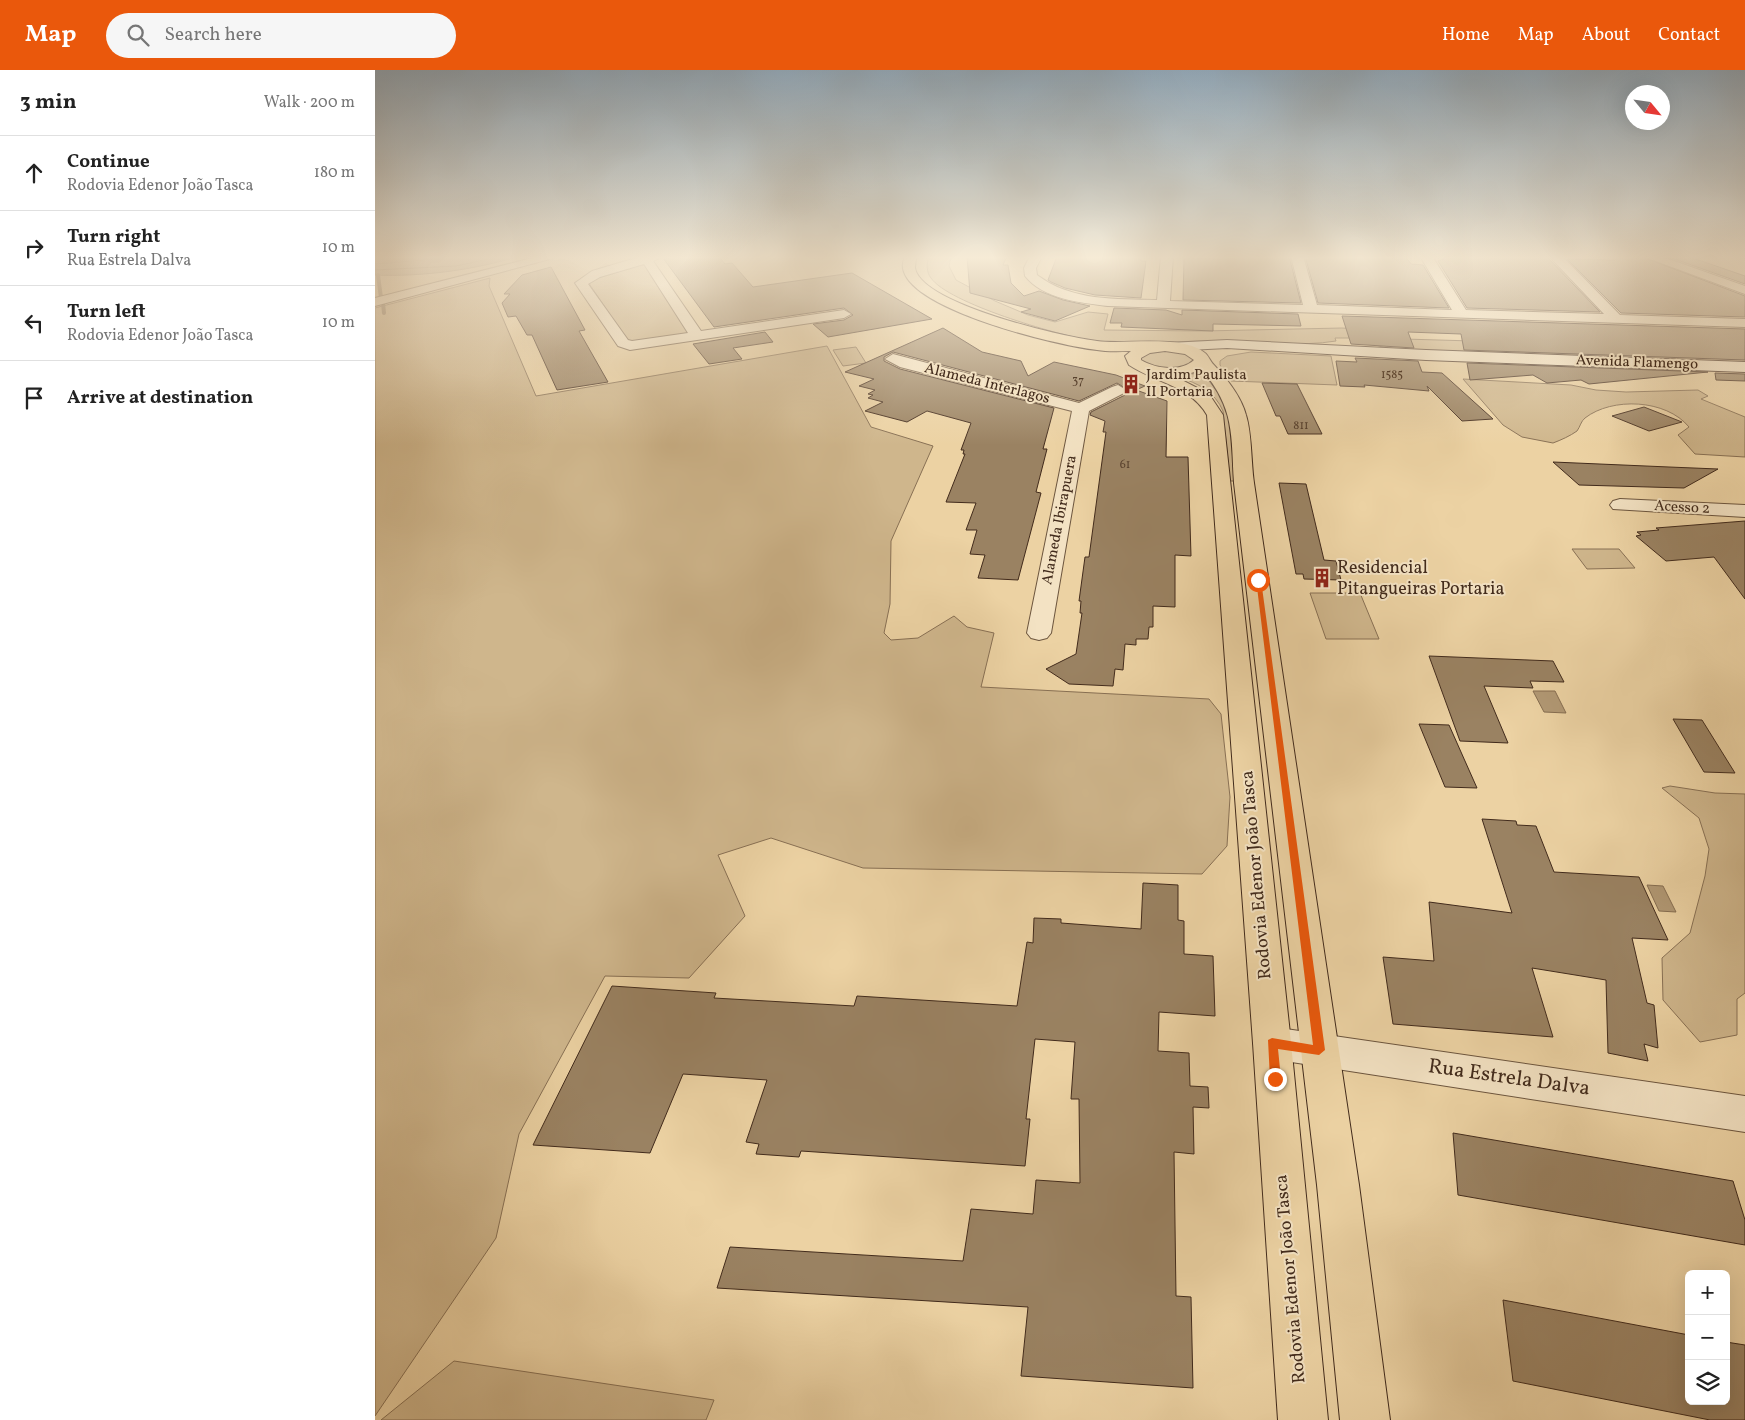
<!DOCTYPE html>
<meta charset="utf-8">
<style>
:root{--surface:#fff;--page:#f6f6f6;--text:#222;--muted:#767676;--line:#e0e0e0;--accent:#ea580c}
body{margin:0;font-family:Vollkorn,serif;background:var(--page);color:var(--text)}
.controls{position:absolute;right:15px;bottom:15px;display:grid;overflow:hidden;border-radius:8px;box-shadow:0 5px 20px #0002}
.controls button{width:45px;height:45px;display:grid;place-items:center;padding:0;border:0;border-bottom:1px solid var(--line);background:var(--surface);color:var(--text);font:25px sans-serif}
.compass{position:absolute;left:1250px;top:15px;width:45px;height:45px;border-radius:50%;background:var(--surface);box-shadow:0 5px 20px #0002;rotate:119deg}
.stop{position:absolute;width:15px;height:15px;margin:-11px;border:4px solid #ea580c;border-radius:50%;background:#fff}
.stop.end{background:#ea580c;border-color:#fff;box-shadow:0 1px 5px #0008}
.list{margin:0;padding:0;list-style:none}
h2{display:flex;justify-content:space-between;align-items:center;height:65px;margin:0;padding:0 20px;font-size:21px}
h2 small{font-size:16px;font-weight:400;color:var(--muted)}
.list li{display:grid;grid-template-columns:32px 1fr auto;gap:15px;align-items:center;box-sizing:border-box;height:75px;padding:0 20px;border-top:1px solid var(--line)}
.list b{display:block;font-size:19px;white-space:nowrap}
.list p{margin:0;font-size:16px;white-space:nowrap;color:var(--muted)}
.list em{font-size:16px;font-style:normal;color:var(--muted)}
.icon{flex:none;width:28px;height:28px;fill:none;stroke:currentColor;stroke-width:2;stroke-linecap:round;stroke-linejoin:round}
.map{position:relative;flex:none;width:1370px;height:1350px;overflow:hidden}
header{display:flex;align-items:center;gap:30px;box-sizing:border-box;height:70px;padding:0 25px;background:var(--accent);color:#fff}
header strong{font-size:24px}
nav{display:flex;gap:28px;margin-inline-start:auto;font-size:18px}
.search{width:350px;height:45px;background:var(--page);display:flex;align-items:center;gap:12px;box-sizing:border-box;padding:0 18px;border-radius:28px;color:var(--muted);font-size:19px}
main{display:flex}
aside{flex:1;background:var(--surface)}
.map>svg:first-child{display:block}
.green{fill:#cfb68c;stroke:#887054}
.water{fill:#b29975;stroke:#856d51}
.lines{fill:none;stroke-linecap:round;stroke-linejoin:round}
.shore{stroke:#7a6248;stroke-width:1}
.stream{stroke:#856d51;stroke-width:4}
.building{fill:#9a8262;stroke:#422b1c}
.street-casing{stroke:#6c553e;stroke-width:2}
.secondary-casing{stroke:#422b1c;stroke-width:2}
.primary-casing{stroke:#422b1c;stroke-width:2}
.street{fill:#f3e2c3;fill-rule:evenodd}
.secondary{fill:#f3e2c3;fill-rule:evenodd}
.primary{fill:#ecd2a3;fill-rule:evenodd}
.route{fill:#ea580c}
.labels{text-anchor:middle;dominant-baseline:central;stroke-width:4;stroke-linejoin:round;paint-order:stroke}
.far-number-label{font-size:12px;fill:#58412e}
.far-street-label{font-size:15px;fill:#422b1c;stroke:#f3e2c3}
.far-poi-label{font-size:15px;fill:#422b1c;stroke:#f3e2c3;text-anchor:start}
.poi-label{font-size:18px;fill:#422b1c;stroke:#f3e2c3;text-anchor:start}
.street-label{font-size:18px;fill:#422b1c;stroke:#f3e2c3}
.near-street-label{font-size:21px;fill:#422b1c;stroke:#f3e2c3}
</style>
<header>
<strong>Map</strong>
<div class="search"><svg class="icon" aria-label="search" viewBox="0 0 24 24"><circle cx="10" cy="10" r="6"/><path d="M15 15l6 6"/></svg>Search here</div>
<nav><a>Home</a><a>Map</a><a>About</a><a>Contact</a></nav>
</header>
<main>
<aside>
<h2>3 min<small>Walk · 200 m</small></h2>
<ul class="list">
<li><svg class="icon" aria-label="ahead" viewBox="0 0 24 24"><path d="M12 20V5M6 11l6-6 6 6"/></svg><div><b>Continue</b><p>Rodovia Edenor João Tasca</p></div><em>180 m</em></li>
<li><svg class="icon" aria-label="right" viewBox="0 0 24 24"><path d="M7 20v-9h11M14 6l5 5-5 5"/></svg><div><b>Turn right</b><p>Rua Estrela Dalva</p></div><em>10 m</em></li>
<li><svg class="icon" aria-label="left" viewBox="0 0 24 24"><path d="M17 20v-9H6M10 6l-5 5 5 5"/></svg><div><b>Turn left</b><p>Rodovia Edenor João Tasca</p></div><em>10 m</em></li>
<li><svg class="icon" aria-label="arrive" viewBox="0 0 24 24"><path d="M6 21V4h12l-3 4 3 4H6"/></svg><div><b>Arrive at destination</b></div></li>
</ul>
</aside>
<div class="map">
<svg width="1370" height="1350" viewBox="0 0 1370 1350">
<rect width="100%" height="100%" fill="#ecd2a3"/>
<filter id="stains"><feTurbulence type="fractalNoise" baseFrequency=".004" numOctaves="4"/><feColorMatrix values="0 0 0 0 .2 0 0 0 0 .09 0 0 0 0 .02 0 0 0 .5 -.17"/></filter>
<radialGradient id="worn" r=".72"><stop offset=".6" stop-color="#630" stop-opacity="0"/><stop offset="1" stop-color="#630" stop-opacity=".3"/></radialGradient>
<path class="green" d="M 553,186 L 576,186 L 574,196 L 581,210 L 620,231 L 653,245 L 680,252 L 713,242 L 733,244 L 729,260 L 828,261 L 967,258 L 1012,261 L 1029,269 L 1370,279 L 1370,292 L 1015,279 L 989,272 L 985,268 L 960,268 L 961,271 C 925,277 888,271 851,271 C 806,270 759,276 714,270 C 682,265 573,233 556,208 C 551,202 552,194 553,186 Z
M 260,194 L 270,195 L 313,262 L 310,264 L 266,273 L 253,271 L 213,212 L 216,209 Z
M 115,208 L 114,216 L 161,326 L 452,276 L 496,357 L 558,376 L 516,471 L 515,534 L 509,563 L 516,570 L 543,568 L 579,546 L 592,557 L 619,563 L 606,617 L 834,629 L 846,644 L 855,727 L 852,776 L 827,804 L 488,798 L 396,768 L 343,785 L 370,846 L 314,908 L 230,906 L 144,1064 L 121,1168 L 0,1346 L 0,238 Z
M 481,277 L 491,293 L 468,296 L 458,280 Z
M 793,280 L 818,286 L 820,292 C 801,301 785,300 766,291 L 765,286 L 768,284 Z
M 876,282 L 956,286 L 962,315 L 856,311 L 845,295 L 845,291 L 852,286 Z
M 827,302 L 849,330 L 854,340 L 862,411 L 855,411 L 848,341 C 840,322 823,313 803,307 Z
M 1088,309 L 1196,315 L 1221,320 L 1251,322 L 1323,320 L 1333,326 L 1326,329 L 1370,347 L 1370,387 L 1320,384 L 1303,365 L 1314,357 C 1291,329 1237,327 1210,348 C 1206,351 1205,357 1202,361 C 1195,366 1186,370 1178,373 L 1147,367 L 1128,355 Z
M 1197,479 L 1244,479 L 1260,498 L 1212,499 Z
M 935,523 L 985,523 L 1004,569 L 951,569 Z
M 1295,716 L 1340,723 L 1370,724 L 1370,923 L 1362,929 L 1362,965 L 1325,972 L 1288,930 L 1287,888 L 1315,863 L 1330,806 L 1334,779 L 1324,748 L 1287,718 Z
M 79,1291 L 339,1330 L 331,1350 L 6,1350 Z"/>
<path class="water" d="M 0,186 L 144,186 C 100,200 46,207 0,205 Z
M 1158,621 L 1180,621 L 1191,643 L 1169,642 Z
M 1272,815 L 1288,816 L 1301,842 L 1284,841 Z"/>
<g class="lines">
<path class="shore" d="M 0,194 L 98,186
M 0,200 L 81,196 L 127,186"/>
<path class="stream" d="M 3,205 L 6,228
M 8,233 L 9,243"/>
</g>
<path class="building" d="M 290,186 L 343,186 L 350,194 L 357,193 L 378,217 L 477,203 L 557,249 L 453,267 L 438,254 L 469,250 L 478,245 L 469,238 L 339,257 L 288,188 Z
M 592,186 L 632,186 L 628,195 L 633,195 L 636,213 L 649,226 L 664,221 L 688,230 L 715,236 L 680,251 L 646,242 L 656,239 L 595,223 Z
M 684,186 L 766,186 L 766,191 L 771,191 L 766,228 L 720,225 L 690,218 L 676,212 L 673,210 L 681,189 Z
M 845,186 L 914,186 L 926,233 L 808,230 L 809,188 L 845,189 Z
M 930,186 L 1030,186 L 1036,194 L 1048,195 L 1074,238 L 943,233 Z
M 1117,186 L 1173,188 L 1225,242 L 1092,238 L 1063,191 L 1073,187 L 1118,188 Z
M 1241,186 L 1265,186 L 1370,226 L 1370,247 L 1246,243 L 1192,189 L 1240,190 Z
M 1291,186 L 1312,186 L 1370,206 L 1370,214 Z
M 176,197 L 210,260 L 204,261 L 233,312 L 182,320 L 157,265 L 152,265 L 141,246 L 133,247 L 127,233 L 135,224 L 129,224 L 147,205 Z
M 739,238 L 791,240 L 807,245 L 807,240 L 923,244 L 926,256 L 838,254 L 838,261 L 746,257 L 747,253 L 735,253 Z
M 967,246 L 1370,259 L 1370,290 L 1089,280 L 1086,264 L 1033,262 L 1039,278 L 976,274 Z
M 568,258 L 607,282 L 646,291 L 653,306 L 679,292 L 741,305 L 770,316 L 761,320 L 792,331 L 791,387 L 813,387 L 816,486 L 800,485 L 800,537 L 778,536 L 778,557 L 774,557 L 773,569 L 761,569 L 761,575 L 750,574 L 748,600 L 740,599 L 738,616 L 694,614 L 671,599 L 701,584 L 707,543 L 705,543 L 706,531 L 704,531 L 710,487 L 714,487 L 731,362 L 728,362 L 730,351 L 715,345 L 716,342 L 750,325 L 753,320 L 742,313 L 704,331 L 518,282 L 509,287 L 509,291 L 525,299 L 679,338 L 668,379 L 672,379 L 661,422 L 666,423 L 643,510 L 603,508 L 610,485 L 595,484 L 602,460 L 591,460 L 601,433 L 571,432 L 590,384 L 588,384 L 589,380 L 586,380 L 596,353 L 552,341 L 532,352 L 490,341 L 508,332 L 493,328 L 498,325 L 493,324 L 500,320 L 484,316 L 499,309 L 470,302 Z
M 390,262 L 398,272 L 358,278 L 367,289 L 334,294 L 318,274 Z
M 980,288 L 1043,291 L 1047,302 L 1067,303 L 1118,349 L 1087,351 L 1052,316 L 1054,321 L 989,315 L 990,317 L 965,316 L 961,291 L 982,292 Z
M 1092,293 L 1333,302 L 1214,314 L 1206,310 L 1172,313 L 1158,305 L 1095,310 Z
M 1340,303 L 1370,304 L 1370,311 L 1341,310 Z
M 887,313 L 922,314 L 947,364 L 913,364 L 905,346 L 901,346 Z
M 1269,337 L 1307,352 L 1274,361 L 1237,346 Z
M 1178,392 L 1294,397 L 1343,399 L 1309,418 L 1204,415 Z
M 904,413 L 931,414 L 949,490 L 961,491 L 966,510 L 929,509 L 928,504 L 921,504 Z
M 1370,451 L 1370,529 L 1339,487 L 1291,491 L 1261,466 L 1266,465 L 1262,462 L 1284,460 L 1281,458 Z
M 1054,586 L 1178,591 L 1189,612 L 1155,611 L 1158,618 L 1109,616 L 1133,673 L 1085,671 Z
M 1298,649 L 1327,650 L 1360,703 L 1329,702 Z
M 1044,654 L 1074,655 L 1102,718 L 1070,717 Z
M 1107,749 L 1141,751 L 1142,755 L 1161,756 L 1179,802 L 1264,807 L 1293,870 L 1257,868 L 1272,933 L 1279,935 L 1283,978 L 1269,974 L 1273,991 L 1233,983 L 1231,910 L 1157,898 L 1178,967 L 1018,954 L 1008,887 L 1059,891 L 1054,832 L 1137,843 Z
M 768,813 L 803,815 L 803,850 L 809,851 L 809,884 L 838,886 L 840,946 L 784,942 L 783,981 L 814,983 L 815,1016 L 833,1017 L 834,1038 L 818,1037 L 819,1084 L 799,1082 L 801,1226 L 816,1227 L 818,1318 L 646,1306 L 653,1237 L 342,1218 L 355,1177 L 588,1191 L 596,1139 L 658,1144 L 661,1110 L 705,1113 L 704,1029 L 696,1029 L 700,972 L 660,969 L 651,1049 L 655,1049 L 650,1096 L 426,1081 L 424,1087 L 381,1084 L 384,1074 L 371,1072 L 392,1010 L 308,1004 L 275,1083 L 158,1075 L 237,916 L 341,923 L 339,928 L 479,936 L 482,926 L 642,936 L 652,872 L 658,873 L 659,848 L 686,849 L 686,853 L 766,859 Z
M 1078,1063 L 1358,1111 L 1370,1150 L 1370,1175 L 1083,1125 Z
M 1128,1230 L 1314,1265 L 1314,1331 L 1351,1331 L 1351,1272 L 1370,1275 L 1370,1350 L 1335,1350 L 1138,1311 Z"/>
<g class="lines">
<defs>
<path id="street" d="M 165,186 L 186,186 L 0,236 L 0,228 Z
M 268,186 L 288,186 L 278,191 L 326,261 L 469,240 L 476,244 L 469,248 L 255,280 L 243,276 L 200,213 L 217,201 ZM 269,194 L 313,263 L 257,271 L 253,270 L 213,214 L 225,207 Z
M 655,186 L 667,186 L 661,198 L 662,205 C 696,231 741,229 782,230 L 786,186 L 798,186 L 795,231 L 928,235 L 916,186 L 928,186 L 942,235 L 1077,240 L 1045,186 L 1057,186 L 1091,240 L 1229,244 L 1174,186 L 1187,186 L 1245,245 L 1370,249 L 1370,257 L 733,236 C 706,233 668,229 650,206 L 649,198 Z
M 1267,186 L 1285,186 L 1370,216 L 1370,224 Z
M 518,284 L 704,333 L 737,317 L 743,315 L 751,320 L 749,323 L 714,341 L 676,563 L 672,568 L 664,570 L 656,568 L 652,563 L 697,341 L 525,297 L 510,289 Z
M 1245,429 L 1370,435 L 1370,447 L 1238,439 L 1235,435 L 1238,431 Z
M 897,957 L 1370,1026 L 1370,1062 L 897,989 L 884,984 L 878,973 L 884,962 Z"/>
<path id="secondary" d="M 852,270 L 1051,280 L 1370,292 L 1370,302 L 1051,290 L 852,278 L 794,281 L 787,277 L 794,273 Z"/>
<path id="primary" d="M 530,186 L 542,186 C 541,189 540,194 540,198 C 546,234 688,267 722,271 C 750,275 807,264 830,283 C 833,285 835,291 839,295 C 852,309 866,326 871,345 C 877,364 876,393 879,413 L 984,1115 L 1015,1350 L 965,1350 L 942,1115 L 859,413 C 856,365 860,338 827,300 L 801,307 L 834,324 L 848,345 L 916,973 L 953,1350 L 903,1350 L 878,973 L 832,345 C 816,316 779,312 754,295 L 750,286 L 756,281 C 745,281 733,282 722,280 C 684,276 534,240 528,198 C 527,194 529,189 530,186 ZM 790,281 L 810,284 L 819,290 C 806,302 781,299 766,290 L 766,288 L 775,283 Z"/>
</defs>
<use href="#street" class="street-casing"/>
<use href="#secondary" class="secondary-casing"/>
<use href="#primary" class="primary-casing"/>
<use href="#street" class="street"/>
<use href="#secondary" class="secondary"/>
<use href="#primary" class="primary"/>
</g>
<linearGradient id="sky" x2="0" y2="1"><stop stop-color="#92a9ba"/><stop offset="0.5" stop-color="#f6ebd6"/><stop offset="1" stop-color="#f6ebd6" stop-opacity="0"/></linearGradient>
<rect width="1370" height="375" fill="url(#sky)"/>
<path class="route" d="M 881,509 L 886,510 L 950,980 L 944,985 L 903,979 L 906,1009 L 900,1014 L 895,1009 L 893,970 L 897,968 L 938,975 Z"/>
<defs>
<symbol id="building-bare" viewBox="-9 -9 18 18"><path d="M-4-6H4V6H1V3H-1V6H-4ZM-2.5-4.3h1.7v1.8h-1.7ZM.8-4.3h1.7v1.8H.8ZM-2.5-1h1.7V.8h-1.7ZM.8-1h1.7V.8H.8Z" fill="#8f2418" stroke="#f3e2c3" stroke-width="2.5" paint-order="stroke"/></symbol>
</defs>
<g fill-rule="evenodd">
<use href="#building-bare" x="742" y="300" width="28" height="28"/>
<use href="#building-bare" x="933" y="494" width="28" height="28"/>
</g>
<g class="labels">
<g class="far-number-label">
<text x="1017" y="305">1585</text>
<text x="703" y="311">37</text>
<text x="926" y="356">811</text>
<text x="750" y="395">61</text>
</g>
<g class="far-street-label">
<text transform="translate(1262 293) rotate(2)">Avenida Flamengo</text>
<text transform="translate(612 314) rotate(14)">Alameda Interlagos</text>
<text transform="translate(1307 438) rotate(3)">Acesso 2</text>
<text transform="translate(685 450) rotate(-79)">Alameda Ibirapuera</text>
</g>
<g class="far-poi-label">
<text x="771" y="305">Jardim Paulista<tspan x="771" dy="17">II Portaria</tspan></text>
</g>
<g class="poi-label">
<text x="962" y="498">Residencial<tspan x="962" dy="21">Pitangueiras Portaria</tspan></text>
</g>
<g class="street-label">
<text transform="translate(882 805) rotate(-95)">Rodovia Edenor João Tasca</text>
<text transform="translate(916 1209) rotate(-95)">Rodovia Edenor João Tasca</text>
</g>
<g class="near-street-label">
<text transform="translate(1134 1008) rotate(8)">Rua Estrela Dalva</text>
</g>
</g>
<rect width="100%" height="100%" filter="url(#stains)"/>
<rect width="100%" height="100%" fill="url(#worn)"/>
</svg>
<div class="controls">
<button>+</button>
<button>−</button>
<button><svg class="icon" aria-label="layers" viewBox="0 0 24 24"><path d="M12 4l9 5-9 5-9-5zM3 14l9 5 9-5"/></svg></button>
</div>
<svg class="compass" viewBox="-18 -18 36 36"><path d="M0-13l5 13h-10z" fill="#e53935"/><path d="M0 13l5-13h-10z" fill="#767676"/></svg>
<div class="stop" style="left:883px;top:510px"></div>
<div class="stop end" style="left:900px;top:1009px"></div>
</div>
</main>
